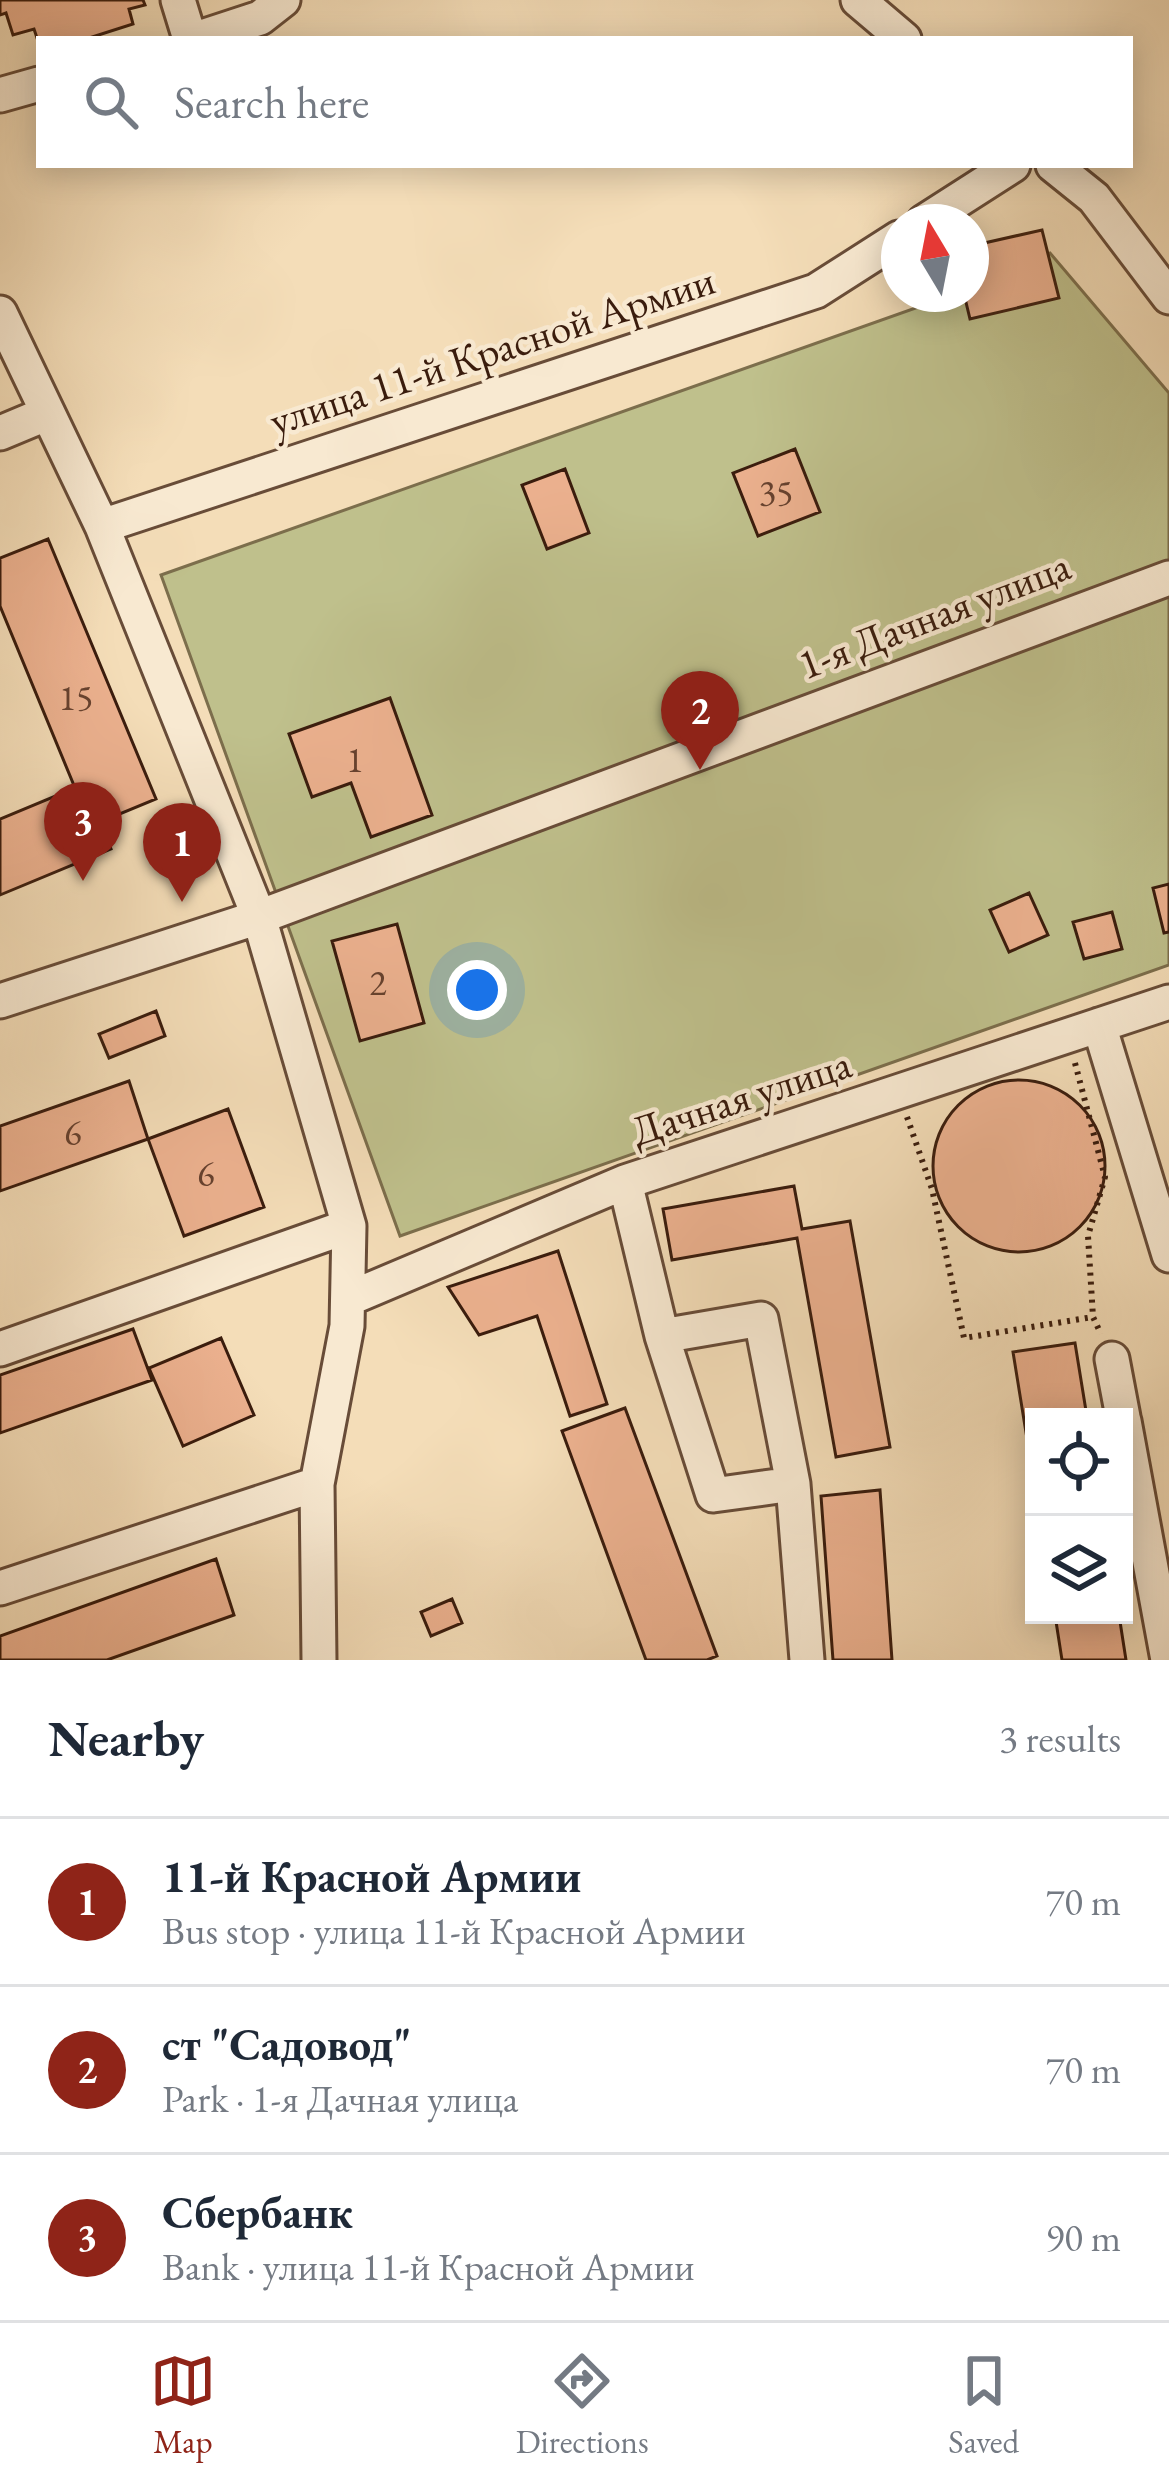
<!DOCTYPE html>
<meta charset="utf-8">
<style>
:root{--surface:#fff;--page:#f6f6f7;--text:#1f2937;--muted:#747a83;--line:#e0e1e3;--accent:#8f2418}
body{margin:0;font-family:"EB Garamond",serif;background:var(--page);color:var(--text)}
.controls{position:absolute;right:36px;bottom:36px;display:grid;overflow:hidden;border-radius:0px;box-shadow:0 6px 30px #0003}
.controls button{width:108px;height:108px;display:grid;place-items:center;padding:0;border:0;border-bottom:3px solid var(--line);background:var(--surface);color:var(--text);font:60px sans-serif}
.compass{position:absolute;left:881px;top:204px;width:108px;height:108px;border-radius:50%;background:var(--surface);box-shadow:0 6px 30px #0003;rotate:350deg}
.you{position:absolute;left:477px;top:990px;width:42px;height:42px;margin:-30px;border:9px solid #fff;border-radius:50%;background:#1a73e8;box-shadow:0 0 0 18px #1a73e833}
.badge{display:grid;place-items:center;width:78px;height:78px;border-radius:50%;background:var(--accent);color:#fff;font-size:39px;font-weight:700}
.pin{position:absolute;translate:-50% -99px;filter:drop-shadow(0 3px 6px #0008)}
.pin::after{content:'';position:absolute;top:63px;width:42px;height:36px;background:inherit;clip-path:polygon(0 0,100% 0,50% 100%)}
.list{margin:0;padding:0;list-style:none}
h2{display:flex;justify-content:space-between;align-items:center;height:156px;margin:0;padding:0 48px;font-size:51px}
h2 small{font-size:39px;font-weight:400;color:var(--muted)}
.list li{display:grid;grid-template-columns:78px 1fr auto;gap:36px;align-items:center;box-sizing:border-box;height:168px;padding:0 48px;border-top:3px solid var(--line)}
.list b{display:block;font-size:45px;white-space:nowrap}
.list p{margin:0;font-size:39px;white-space:nowrap;color:var(--muted)}
.list em{font-size:39px;font-style:normal;color:var(--muted)}
.icon{flex:none;width:66px;height:66px;fill:none;stroke:currentColor;stroke-width:2;stroke-linecap:round;stroke-linejoin:round}
.map{position:relative;flex:none;width:1169px;height:1660px;overflow:hidden}
.search{position:absolute;background:var(--surface);box-shadow:0 6px 30px #0003;left:36px;right:36px;top:36px;height:132px;display:flex;align-items:center;gap:30px;box-sizing:border-box;padding:0 42px;border-radius:0px;color:var(--muted);font-size:45px}
.sheet{height:660px;background:var(--surface)}
nav{display:flex;justify-content:space-around;align-items:center;box-sizing:border-box;height:168px;border-top:3px solid var(--line);background:var(--surface);font-size:33px;color:var(--muted)}
nav a{display:grid;justify-items:center;gap:6px}
nav .on{color:var(--accent)}
.map>svg:first-child{display:block}
.green{fill:#bfc08c;stroke:#7c6e4c;stroke-width:3}
.building{fill:#ecb18f;stroke:#3a1c0d;stroke-width:3}
.lines{fill:none;stroke-linecap:round;stroke-linejoin:round}
.minor-casing{stroke:#684c38;stroke-width:39}
.path{stroke:#3a1c0d;stroke-width:6;stroke-dasharray:3 6;stroke-linecap:butt}
.minor{stroke:#f8e9d1;stroke-width:33}
.labels{text-anchor:middle;dominant-baseline:central;stroke-width:9;stroke-linejoin:round;paint-order:stroke}
.number-label{font-size:36px;fill:#66412e}
.street-label{font-size:42px;fill:#3a1c0d;stroke:#f8e9d1}
</style>
<div class="map">
<svg width="1169" height="1660" viewBox="0 0 1169 1660">
<rect width="100%" height="100%" fill="#f4ddb8"/>
<filter id="stains"><feTurbulence type="fractalNoise" baseFrequency=".00167" numOctaves="4"/><feColorMatrix values="0 0 0 0 .2 0 0 0 0 .09 0 0 0 0 .02 0 0 0 .5 -.17"/></filter>
<radialGradient id="worn" r=".72"><stop offset=".6" stop-color="#630" stop-opacity="0"/><stop offset="1" stop-color="#630" stop-opacity=".3"/></radialGradient>
<path class="green" d="M 1050,253 L 1169,393 L 1169,965 L 400,1236 L 161,575 L 955,294 L 971,294 L 971,287 Z"/>
<path class="building" d="M 0,0 L 143,0 L 145,5 L 129,9 L 133,24 L 86,39 L 39,39 L 39,44 L 34,29 L 13,35 L 6,13 L 0,15 Z
M 1042,230 L 1059,298 L 970,319 L 964,294 L 971,294 L 971,246 Z
M 795,449 L 820,512 L 758,536 L 733,473 Z
M 565,469 L 589,533 L 547,549 L 522,485 Z
M 48,539 L 156,799 L 100,822 L 111,849 L 0,895 L 0,819 L 75,788 L 0,606 L 0,558 Z
M 390,698 L 432,815 L 371,837 L 351,783 L 312,797 L 289,734 Z
M 1169,884 L 1169,932 L 1164,933 L 1153,888 Z
M 1029,893 L 1048,935 L 1009,952 L 990,910 Z
M 1112,912 L 1122,949 L 1084,959 L 1073,922 Z
M 397,924 L 424,1023 L 360,1041 L 332,941 Z
M 156,1011 L 165,1036 L 109,1058 L 99,1034 Z
M933 1166a86 86 0 1 1 172 0a86 86 0 1 1-172 0Z
M 129,1081 L 148,1139 L 0,1191 L 0,1126 Z
M 228,1109 L 264,1207 L 184,1236 L 148,1139 Z
M 794,1186 L 802,1229 L 850,1221 L 890,1447 L 836,1457 L 797,1238 L 672,1260 L 663,1209 Z
M 558,1251 L 607,1404 L 570,1416 L 537,1316 L 479,1335 L 448,1287 Z
M 133,1329 L 152,1380 L 0,1433 L 0,1375 Z
M 221,1338 L 254,1415 L 183,1446 L 149,1368 Z
M 1075,1343 L 1087,1417 L 1034,1417 L 1034,1482 L 1013,1352 Z
M 625,1408 L 717,1656 L 707,1660 L 646,1660 L 562,1431 Z
M 880,1490 L 892,1660 L 833,1660 L 821,1496 Z
M 216,1559 L 234,1615 L 107,1660 L 0,1660 L 0,1636 Z
M 452,1599 L 462,1623 L 431,1636 L 421,1612 Z
M 1055,1615 L 1119,1615 L 1126,1660 L 1062,1660 Z"/>
<g class="lines">
<defs>
<path id="minor" d="M 178,0 L 190,39
M 858,0 L 904,39
M 196,39 L 260,18 L 283,0
M 0,95 L 39,84
M 1053,165 L 1094,198 L 1169,297
M 924,222 L 1013,165
M 0,313 L 102,526 L 259,917 L 349,1226 L 347,1326 L 317,1484 L 319,1660
M 0,433 L 48,413
M 102,526 L 816,291 L 899,238
M 0,1001 L 259,917 L 1169,578
M 1099,1025 L 1169,1255
M 625,1182 L 662,1336 L 713,1495 L 793,1484 L 807,1660
M 348,1299 L 625,1182 L 1169,1002
M 662,1336 L 761,1319 L 793,1484
M 0,1349 L 349,1226
M 1112,1359 L 1123,1417
M 1124,1421 L 1168,1660
M 0,1588 L 317,1484"/>
</defs>
<use href="#minor" class="minor-casing"/>
<path class="path" d="M 1075,1063 L 1105,1177 L 1088,1236 L 1093,1317
M 907,1117 L 932,1189 L 964,1338 L 1093,1317 L 1101,1334"/>
<use href="#minor" class="minor"/>
</g>
<g class="labels">
<g class="number-label">
<text x="776" y="492">35</text>
<text x="76" y="697">15</text>
<text x="355" y="759">1</text>
<text x="378" y="982">2</text>
<text x="73" y="1132">6</text>
<text x="206" y="1173">6</text>
</g>
<g class="street-label">
<text transform="translate(492 350) rotate(-18)">улица 11-й Красной Армии</text>
<text transform="translate(934 615) rotate(-21)">1-я Дачная улица</text>
<text transform="translate(741 1097) rotate(-18)">Дачная улица</text>
</g>
</g>
<rect width="100%" height="100%" filter="url(#stains)"/>
<rect width="100%" height="100%" fill="url(#worn)"/>
</svg>
<div class="controls">
<button><svg class="icon" aria-label="locate" viewBox="0 0 24 24"><circle cx="12" cy="12" r="6"/><path d="M12 2v4M12 18v4M2 12h4M18 12h4"/></svg></button>
<button><svg class="icon" aria-label="layers" viewBox="0 0 24 24"><path d="M12 4l9 5-9 5-9-5zM3 14l9 5 9-5"/></svg></button>
</div>
<svg class="compass" viewBox="-18 -18 36 36"><path d="M0-13l5 13h-10z" fill="#e53935"/><path d="M0 13l5-13h-10z" fill="#747a83"/></svg>
<div class="you"></div>
<div class="pin badge" style="left:182px;top:902px">1</div>
<div class="pin badge" style="left:700px;top:770px">2</div>
<div class="pin badge" style="left:83px;top:881px">3</div>
<div class="search"><svg class="icon" aria-label="search" viewBox="0 0 24 24"><circle cx="10" cy="10" r="6"/><path d="M15 15l6 6"/></svg>Search here</div>
</div>
<section class="sheet">
<h2>Nearby<small>3 results</small></h2>
<ul class="list">
<li><span class="badge">1</span><div><b>11-й Красной Армии</b><p>Bus stop · улица 11-й Красной Армии</p></div><em>70 m</em></li>
<li><span class="badge">2</span><div><b>ст &quot;Садовод&quot;</b><p>Park · 1-я Дачная улица</p></div><em>70 m</em></li>
<li><span class="badge">3</span><div><b>Сбербанк</b><p>Bank · улица 11-й Красной Армии</p></div><em>90 m</em></li>
</ul>
</section>
<nav>
<a class="on"><svg class="icon" aria-label="map" viewBox="0 0 24 24"><path d="M3 6l6-2 6 2 6-2v14l-6 2-6-2-6 2zM9 4v14M15 6v14"/></svg>Map</a>
<a><svg class="icon" aria-label="directions" viewBox="0 0 24 24"><path d="M12 3l9 9-9 9-9-9zM9 14v-3h6M13 9l2 2-2 2"/></svg>Directions</a>
<a><svg class="icon" aria-label="saved" viewBox="0 0 24 24"><path d="M7 4h10v16l-5-4-5 4z"/></svg>Saved</a>
</nav>
